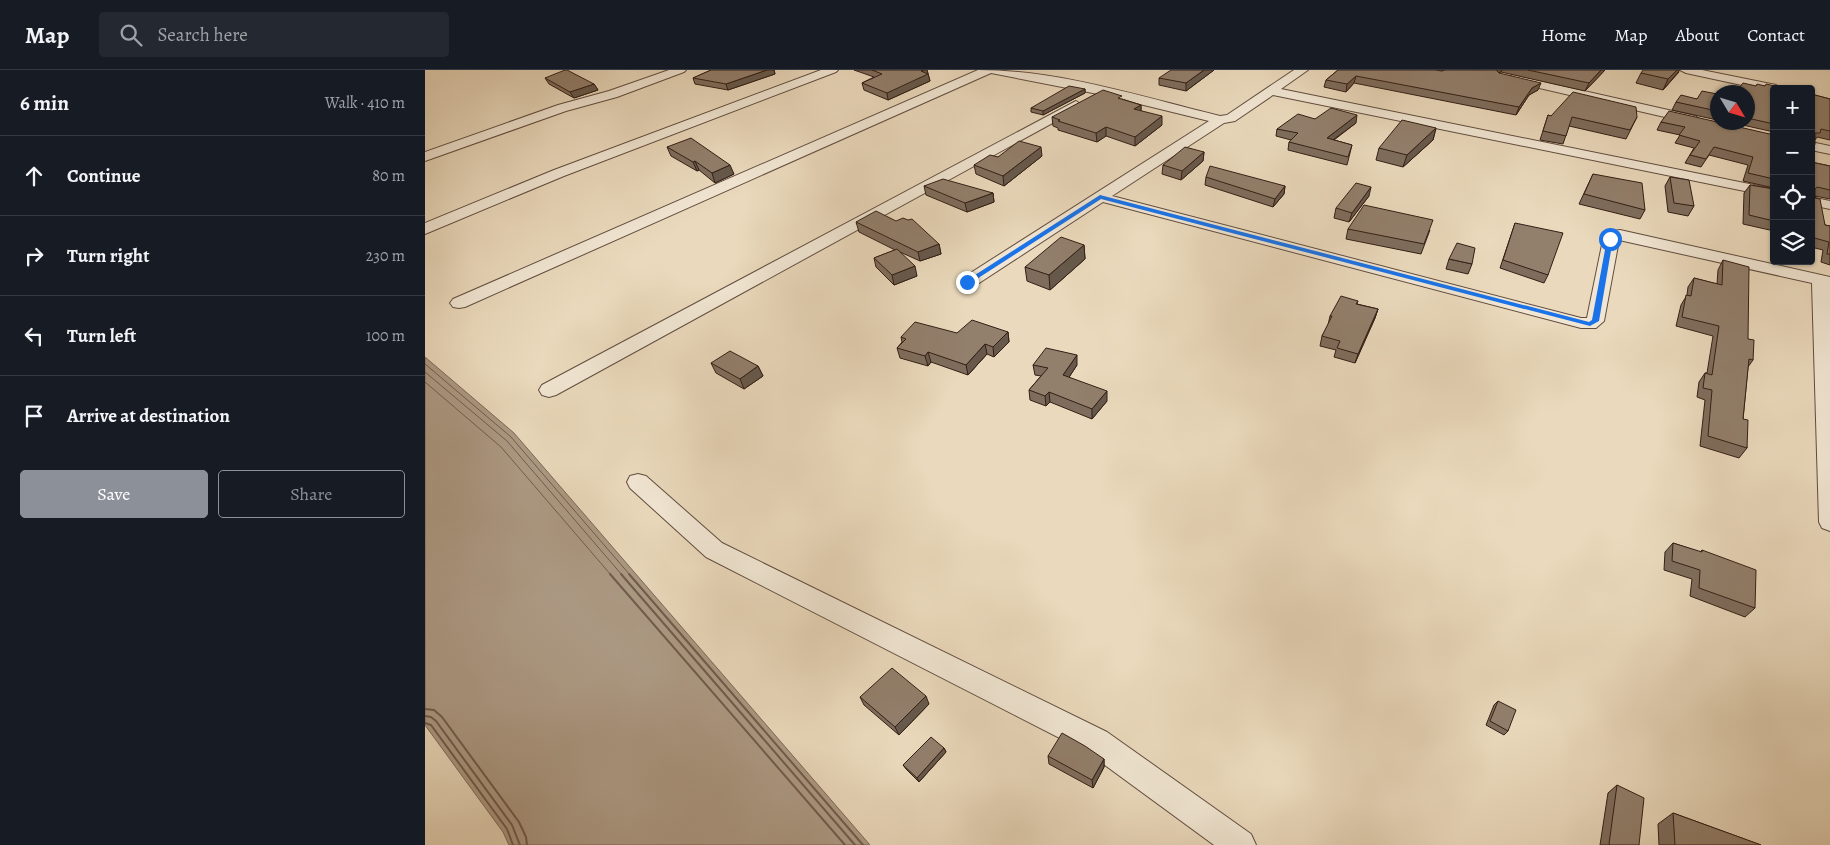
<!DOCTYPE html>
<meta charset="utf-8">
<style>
:root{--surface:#171b24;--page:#242831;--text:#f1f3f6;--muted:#9ea1a6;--line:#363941;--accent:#8c9099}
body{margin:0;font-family:Alegreya,serif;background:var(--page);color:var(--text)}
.controls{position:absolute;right:15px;top:15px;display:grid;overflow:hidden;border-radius:5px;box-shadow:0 1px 4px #0004}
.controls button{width:45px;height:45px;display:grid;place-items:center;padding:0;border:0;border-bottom:1px solid var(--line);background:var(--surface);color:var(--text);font:25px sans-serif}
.compass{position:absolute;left:1285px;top:15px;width:45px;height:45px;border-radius:50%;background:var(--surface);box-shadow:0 1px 4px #0004;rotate:128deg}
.stop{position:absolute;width:15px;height:15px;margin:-11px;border:4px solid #1a73e8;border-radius:50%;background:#fff}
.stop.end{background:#1a73e8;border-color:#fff;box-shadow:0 1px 5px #0008}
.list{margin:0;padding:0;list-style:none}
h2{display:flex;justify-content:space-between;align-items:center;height:65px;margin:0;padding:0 20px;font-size:21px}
h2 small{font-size:16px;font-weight:400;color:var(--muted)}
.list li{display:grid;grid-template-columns:32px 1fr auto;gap:15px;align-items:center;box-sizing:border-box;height:80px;padding:0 20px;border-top:1px solid var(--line)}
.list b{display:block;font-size:19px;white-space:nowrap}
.list em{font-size:16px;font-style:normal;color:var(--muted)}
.actions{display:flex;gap:10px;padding:15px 20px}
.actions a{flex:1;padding:11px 0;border:1px solid var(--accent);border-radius:5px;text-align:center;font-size:18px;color:var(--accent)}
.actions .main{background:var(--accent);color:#fff}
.icon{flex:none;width:28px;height:28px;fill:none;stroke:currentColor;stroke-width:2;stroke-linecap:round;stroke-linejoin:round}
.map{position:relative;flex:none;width:1405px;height:775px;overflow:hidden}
header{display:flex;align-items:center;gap:30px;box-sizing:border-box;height:70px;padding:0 25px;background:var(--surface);border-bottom:1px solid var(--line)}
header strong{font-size:24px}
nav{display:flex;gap:28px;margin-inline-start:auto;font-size:18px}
.search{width:350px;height:45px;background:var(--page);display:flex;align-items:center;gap:12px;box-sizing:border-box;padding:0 18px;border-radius:5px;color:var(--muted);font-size:19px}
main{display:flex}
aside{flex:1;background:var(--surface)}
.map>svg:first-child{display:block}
.water{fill:#ac9983;stroke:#7c6857}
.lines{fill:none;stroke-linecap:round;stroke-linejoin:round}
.shore-far1{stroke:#705c4c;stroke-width:1}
.shore{stroke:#705c4c;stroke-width:2}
.minor-casing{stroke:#614d3f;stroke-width:2}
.minor{fill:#f1e6d3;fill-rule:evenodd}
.wall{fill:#7e6d5d;stroke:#331e15}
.shaded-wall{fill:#66594c;stroke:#331e15}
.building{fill:#927f6c;stroke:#331e15}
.route{fill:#1a73e8}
</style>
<header>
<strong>Map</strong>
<div class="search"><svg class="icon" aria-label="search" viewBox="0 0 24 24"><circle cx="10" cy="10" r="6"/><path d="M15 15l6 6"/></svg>Search here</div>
<nav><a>Home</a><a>Map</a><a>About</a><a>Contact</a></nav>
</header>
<main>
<aside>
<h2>6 min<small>Walk · 410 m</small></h2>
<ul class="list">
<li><svg class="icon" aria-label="ahead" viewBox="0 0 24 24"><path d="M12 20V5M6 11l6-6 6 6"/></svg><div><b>Continue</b></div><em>80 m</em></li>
<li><svg class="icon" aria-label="right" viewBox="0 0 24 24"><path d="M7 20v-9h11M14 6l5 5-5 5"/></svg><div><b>Turn right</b></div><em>230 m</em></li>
<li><svg class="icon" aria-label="left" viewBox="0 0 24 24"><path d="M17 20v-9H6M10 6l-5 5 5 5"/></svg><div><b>Turn left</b></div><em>100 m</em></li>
<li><svg class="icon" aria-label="arrive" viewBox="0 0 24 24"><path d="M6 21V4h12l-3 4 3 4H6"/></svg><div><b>Arrive at destination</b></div></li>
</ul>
<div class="actions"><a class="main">Save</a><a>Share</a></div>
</aside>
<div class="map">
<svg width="1405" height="775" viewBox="0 0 1405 775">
<rect width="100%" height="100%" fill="#ead9bc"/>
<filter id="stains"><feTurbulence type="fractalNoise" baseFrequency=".004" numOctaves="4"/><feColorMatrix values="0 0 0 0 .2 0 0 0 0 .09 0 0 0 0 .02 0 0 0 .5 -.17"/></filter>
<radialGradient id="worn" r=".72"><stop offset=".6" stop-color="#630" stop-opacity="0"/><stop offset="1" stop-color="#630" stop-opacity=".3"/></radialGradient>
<path class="water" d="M 0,287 L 89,363 L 445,775 L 84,775 L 78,762 L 0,655 Z"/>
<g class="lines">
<path class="shore-far1" d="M 0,294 L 86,367 L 205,505
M 0,302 L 82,371 L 197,505
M 0,312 L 76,377 L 186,505"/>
<path class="shore" d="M 185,504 L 420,775
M 196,504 L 430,775
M 204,504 L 438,775
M 0,639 L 9,640 L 17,647 L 94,752 L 101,767 L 102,775
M 0,646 L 6,647 L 11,651 L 87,755 L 95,775
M 0,653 L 6,655 L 82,759 L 88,775"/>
<defs>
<path id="minor" d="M 244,0 L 261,0 L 259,2 L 192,27 L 141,41 L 0,91 L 0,82 L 133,35 L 184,21 Z
M 396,0 L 413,0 L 411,2 L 139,106 L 0,164 L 0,153 L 129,100 Z
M 553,0 C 634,0 717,27 795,46 L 802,45 L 869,0 L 883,0 L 856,19 L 1349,119 L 1349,127 L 848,25 L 810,51 L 799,53 L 687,126 L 1156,248 L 1162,248 L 1179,165 L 1181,162 L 1195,160 L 1405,207 L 1405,461 L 1397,458 L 1394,452 L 1387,213 L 1194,170 L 1179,251 L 1171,258 L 1156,258 L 678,132 L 548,217 L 536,217 L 534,213 L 536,209 L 784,51 L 678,25 L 566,3 L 40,237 L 34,238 L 28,237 L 25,233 L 28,229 Z
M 1255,0 L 1277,0 L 1351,15 L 1357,19 L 1349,19 L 1349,22 L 1261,3 Z
M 1088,5 L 1270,46 L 1276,50 L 1270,54 L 1084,11 L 1082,9 L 1084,7 Z
M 651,31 L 657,35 L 655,38 L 131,325 L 124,327 L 117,325 L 114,320 L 117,315 Z
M 1386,72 L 1405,76 L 1405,84 L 1386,80 Z
M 1386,127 L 1405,131 L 1405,139 L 1386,135 Z
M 213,404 L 221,406 L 297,473 L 682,662 L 826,764 L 831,775 L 789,775 L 662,682 L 281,487 L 205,418 L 202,412 L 205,406 Z"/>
</defs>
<use href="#minor" class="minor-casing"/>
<use href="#minor" class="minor"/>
</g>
<path class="wall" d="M 286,0 L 349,0 L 350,4 L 303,20 L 270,14 L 268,8 Z
M 429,0 L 502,0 L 505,11 L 463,30 L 439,20 L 437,13 L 449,7 Z
M 789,0 L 761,21 L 734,15 L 734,8 Z
M 913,0 L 1017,1 L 1016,0 L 1180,0 L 1160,21 L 1076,2 L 1073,3 L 1113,20 L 1104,25 L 1091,45 L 929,13 L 921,22 L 899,17 L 901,10 Z
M 1254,2 L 1238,20 L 1211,13 L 1216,3 Z
M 120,8 L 169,14 L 173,20 L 149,28 L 124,14 Z
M 1331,16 L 1340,16 L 1349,19 L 1349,62 L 1304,52 L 1322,52 L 1322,22 Z
M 660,19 L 660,23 L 618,45 L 606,42 L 606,38 Z
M 1292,24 L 1292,50 L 1247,40 L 1251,32 L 1272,29 Z
M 1386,24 L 1405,29 L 1405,70 L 1392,67 L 1390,70 Z
M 697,29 L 716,35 L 716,41 L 737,55 L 710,76 L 681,66 L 672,72 L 633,60 L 633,58 L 628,56 L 627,47 Z
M 1123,45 L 1126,46 L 1212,47 L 1201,69 L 1144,56 L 1138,74 L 1115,70 Z
M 890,49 L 931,53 L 909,70 L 927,75 L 922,95 L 863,80 L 864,72 L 866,70 L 851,66 L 852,59 Z
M 1236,52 L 1349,65 L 1349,118 L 1318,111 L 1323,95 L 1284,85 L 1276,97 L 1260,93 L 1269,78 L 1250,73 L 1255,65 L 1232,60 Z
M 1011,58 L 1008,70 L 978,97 L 951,90 L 954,78 Z
M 242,77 L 309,104 L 290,113 L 274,100 L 272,101 L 246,86 Z
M 779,82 L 778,91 L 756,110 L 737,104 L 738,95 Z
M 617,86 L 579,116 L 551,104 L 549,95 L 573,87 Z
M 1386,92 L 1405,96 L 1405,129 L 1390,126 L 1400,155 L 1405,156 L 1405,195 L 1396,192 L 1398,180 L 1386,177 Z
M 1168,104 L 1220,140 L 1215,149 L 1154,134 Z
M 781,107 L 860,116 L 859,124 L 848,137 L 780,115 Z
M 1245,107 L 1269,136 L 1263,146 L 1243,142 L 1240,116 Z
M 1325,115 L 1349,119 L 1349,161 L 1318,154 L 1319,123 Z
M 499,116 L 568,123 L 569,132 L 542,142 L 501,125 Z
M 944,126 L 924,152 L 909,148 L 911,138 Z
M 431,152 L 514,174 L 516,184 L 495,191 L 475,182 L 492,206 L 469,215 L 451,197 L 449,188 L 470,180 L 434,162 Z
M 1090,153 L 1123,205 L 1119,213 L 1075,198 Z
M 923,159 L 1005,160 L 996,184 L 921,169 Z
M 659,175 L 660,189 L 625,220 L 602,211 L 600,197 Z
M 1024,189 L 1047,194 L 1043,204 L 1021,199 Z
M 1298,190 L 1323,269 L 1328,290 L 1323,297 L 1318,349 L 1322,378 L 1314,388 L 1275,376 L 1280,330 L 1272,327 L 1274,312 L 1280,303 L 1282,303 L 1288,266 L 1251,256 L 1256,235 L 1262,225 L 1263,217 L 1269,208 L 1292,214 L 1293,200 Z
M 933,231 L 932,234 L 953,239 L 950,248 L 930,293 L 909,287 L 911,280 L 895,276 L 897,266 L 903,255 L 905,246 Z
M 583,262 L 584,272 L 569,287 L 562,284 L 543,305 L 506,292 L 503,296 L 475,288 L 472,278 L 477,272 L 476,267 Z
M 286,293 L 333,296 L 338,306 L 319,319 L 291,303 Z
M 608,295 L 652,295 L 644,307 L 682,331 L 667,349 L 625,332 L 621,336 L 605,330 L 604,320 L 616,306 L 610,305 Z
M 1248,473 L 1275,482 L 1277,480 L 1330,538 L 1320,547 L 1265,526 L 1267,509 L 1239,500 L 1240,482 Z
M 435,627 L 504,634 L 474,665 L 439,635 Z
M 1073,631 L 1083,661 L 1079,665 L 1061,655 L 1069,635 Z
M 519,678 L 521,682 L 494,712 L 481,699 L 478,695 Z
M 623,686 L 679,689 L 679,697 L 668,718 L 624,694 Z
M 1192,715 L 1214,775 L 1175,775 L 1183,723 Z
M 1248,743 L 1336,775 L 1234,775 L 1233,754 Z"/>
<path class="shaded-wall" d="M 342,0 L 349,0 L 350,4 L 303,20 L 301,14 Z
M 499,0 L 502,0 L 505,11 L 463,30 L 462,23 Z
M 779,0 L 789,0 L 761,21 L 761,13 Z
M 1070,0 L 1077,0 L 1076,2 L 1072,3 Z
M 1176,0 L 1180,0 L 1160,21 L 1164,13 Z
M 1252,0 L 1255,0 L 1238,20 L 1243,9 Z
M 931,6 L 929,13 L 921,22 L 922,14 Z
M 1116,13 L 1113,20 L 1104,25 L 1091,45 L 1094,37 L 1107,18 Z
M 169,14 L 173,20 L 149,28 L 145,22 Z
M 660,19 L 660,23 L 618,45 L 618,41 Z
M 716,35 L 716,43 L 709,39 Z
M 932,45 L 931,53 L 901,75 L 902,68 Z
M 737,46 L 737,55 L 710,76 L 710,67 Z
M 681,57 L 681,66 L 672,72 L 671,63 Z
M 1011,58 L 1008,70 L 978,97 L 982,85 Z
M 616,77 L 617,86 L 579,116 L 578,106 Z
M 779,82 L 778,91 L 756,110 L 757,101 Z
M 270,91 L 274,100 L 272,101 L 268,92 Z
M 305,95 L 309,104 L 290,113 L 287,103 Z
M 860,116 L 859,124 L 848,137 L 850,129 Z
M 946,117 L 944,126 L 924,152 L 927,143 Z
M 568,123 L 569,132 L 542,142 L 540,133 Z
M 514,174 L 516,184 L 495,191 L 493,182 Z
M 659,175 L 660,189 L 625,220 L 624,205 Z
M 490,196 L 492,206 L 469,215 L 467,205 Z
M 953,239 L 950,248 L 930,293 L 933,284 Z
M 583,262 L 584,272 L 569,287 L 568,277 Z
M 560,274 L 562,284 L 543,305 L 541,295 Z
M 503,282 L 506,292 L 503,296 L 500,286 Z
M 652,285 L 652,295 L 639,315 L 638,305 Z
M 333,296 L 338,306 L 319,319 L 315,309 Z
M 682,321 L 682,331 L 667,349 L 667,339 Z
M 624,322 L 625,332 L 621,336 L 620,326 Z
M 501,626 L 504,634 L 474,665 L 470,657 Z
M 519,678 L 521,682 L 494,712 L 492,708 Z
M 679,689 L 679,697 L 668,718 L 667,710 Z"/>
<path class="building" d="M 140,0 L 142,0 L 169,14 L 145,22 L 120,8 Z
M 286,0 L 342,0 L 301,14 L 268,8 Z
M 447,0 L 499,0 L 496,1 L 503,4 L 462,23 L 437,13 L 457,4 Z
M 746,0 L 779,0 L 761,13 L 734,8 Z
M 913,0 L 1010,0 L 1017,1 L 1020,0 L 1071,0 L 1074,3 L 1116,13 L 1107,18 L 1094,37 L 931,6 L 922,14 L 901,10 Z
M 1103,0 L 1176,0 L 1164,13 Z
M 1218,0 L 1252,0 L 1243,9 L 1216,3 Z
M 1318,13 L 1331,16 L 1332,14 L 1340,16 L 1341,14 L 1362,19 L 1349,19 L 1349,54 L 1322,48 L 1322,22 L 1311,22 Z
M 644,16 L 660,19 L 618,41 L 606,38 Z
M 678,20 L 697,26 L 693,28 L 716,35 L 709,39 L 737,46 L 710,67 L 681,57 L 671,63 L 633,51 L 635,50 L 627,47 Z
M 1277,21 L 1292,24 L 1292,41 L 1251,32 L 1256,25 L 1272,29 Z
M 1148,22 L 1211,37 L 1212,47 L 1205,60 L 1147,47 L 1141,66 L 1118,61 L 1123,45 L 1126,46 Z
M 1386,24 L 1405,29 L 1405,61 L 1396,59 L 1395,63 L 1390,63 L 1390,74 L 1386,84 Z
M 906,38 L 932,45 L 902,68 L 927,75 L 923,87 L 864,72 L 873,63 L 852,59 L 873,44 L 890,49 Z
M 1244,41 L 1349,65 L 1349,109 L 1323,103 L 1328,87 L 1289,77 L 1281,89 L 1265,85 L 1275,71 L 1254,65 L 1260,57 L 1236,52 Z
M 977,50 L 1011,58 L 982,85 L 954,78 Z
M 266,68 L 305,95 L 287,103 L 270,91 L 268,92 L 242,77 Z
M 594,71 L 616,77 L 578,106 L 549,95 L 565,85 L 573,87 Z
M 760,77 L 779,82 L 757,101 L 738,95 Z
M 1386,92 L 1405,96 L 1405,120 L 1392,117 L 1390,119 L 1390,128 L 1395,129 L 1400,155 L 1405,156 L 1405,184 L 1402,184 L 1404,172 L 1386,167 Z
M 785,96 L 860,116 L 850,129 L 781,107 Z
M 1168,104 L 1217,113 L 1220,140 L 1159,124 Z
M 1245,107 L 1264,110 L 1269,136 L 1249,133 Z
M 518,109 L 568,123 L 540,133 L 499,116 Z
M 931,113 L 946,117 L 927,143 L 911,138 Z
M 1325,115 L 1349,119 L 1349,151 L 1324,145 Z
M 939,135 L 1008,150 L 999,174 L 923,159 Z
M 451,141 L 471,151 L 478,148 L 483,150 L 487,149 L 514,174 L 493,182 L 431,152 Z
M 1090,153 L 1138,163 L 1123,205 L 1078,190 Z
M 636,167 L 659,175 L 624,205 L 600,197 Z
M 1032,173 L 1050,178 L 1047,194 L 1024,189 Z
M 472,179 L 490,196 L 467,205 L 449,188 Z
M 1298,190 L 1324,197 L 1323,269 L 1329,270 L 1328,290 L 1324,289 L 1318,349 L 1323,350 L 1322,378 L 1283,366 L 1287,320 L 1278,318 L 1280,303 L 1287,305 L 1294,256 L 1257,247 L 1261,225 L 1266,226 L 1269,208 L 1297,215 Z
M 916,226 L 933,231 L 931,234 L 953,239 L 933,284 L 912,278 L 915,271 L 897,266 L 907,246 L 905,246 Z
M 547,250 L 583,262 L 568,277 L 560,274 L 541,295 L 503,282 L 500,286 L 472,278 L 481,269 L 476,267 L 490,252 L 532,263 Z
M 621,278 L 652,285 L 638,305 L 682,321 L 667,339 L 624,322 L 620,326 L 604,320 L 623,298 L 608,295 Z
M 305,281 L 333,296 L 315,309 L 286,293 Z
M 1248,473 L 1277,482 L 1277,480 L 1331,500 L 1330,538 L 1274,518 L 1275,500 L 1247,491 Z
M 467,598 L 501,626 L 470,657 L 435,627 Z
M 1073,631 L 1091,640 L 1083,661 L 1065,651 Z
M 637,663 L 660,676 L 679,689 L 667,710 L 623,686 Z
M 506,667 L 519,678 L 492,708 L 478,695 Z
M 1192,715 L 1219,728 L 1214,775 L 1185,775 L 1184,774 Z
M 1248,743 L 1336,775 L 1250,775 Z"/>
<path class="route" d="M 675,125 L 1164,252 L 1167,250 L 1182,169 L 1185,167 L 1188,169 L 1174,251 L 1165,256 L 676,129 L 544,214 L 539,212 Z"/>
<rect width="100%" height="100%" filter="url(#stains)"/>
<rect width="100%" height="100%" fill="url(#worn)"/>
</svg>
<div class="controls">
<button>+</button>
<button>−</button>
<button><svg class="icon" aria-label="locate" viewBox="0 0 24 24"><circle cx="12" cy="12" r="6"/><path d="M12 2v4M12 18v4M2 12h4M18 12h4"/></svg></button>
<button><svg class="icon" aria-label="layers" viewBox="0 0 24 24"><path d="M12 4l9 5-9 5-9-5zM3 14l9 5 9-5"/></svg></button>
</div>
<svg class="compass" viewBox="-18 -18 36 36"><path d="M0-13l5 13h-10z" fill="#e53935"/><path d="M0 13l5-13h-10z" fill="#9ea1a6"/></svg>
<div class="stop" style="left:1185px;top:169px"></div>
<div class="stop end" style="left:542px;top:212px"></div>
</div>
</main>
